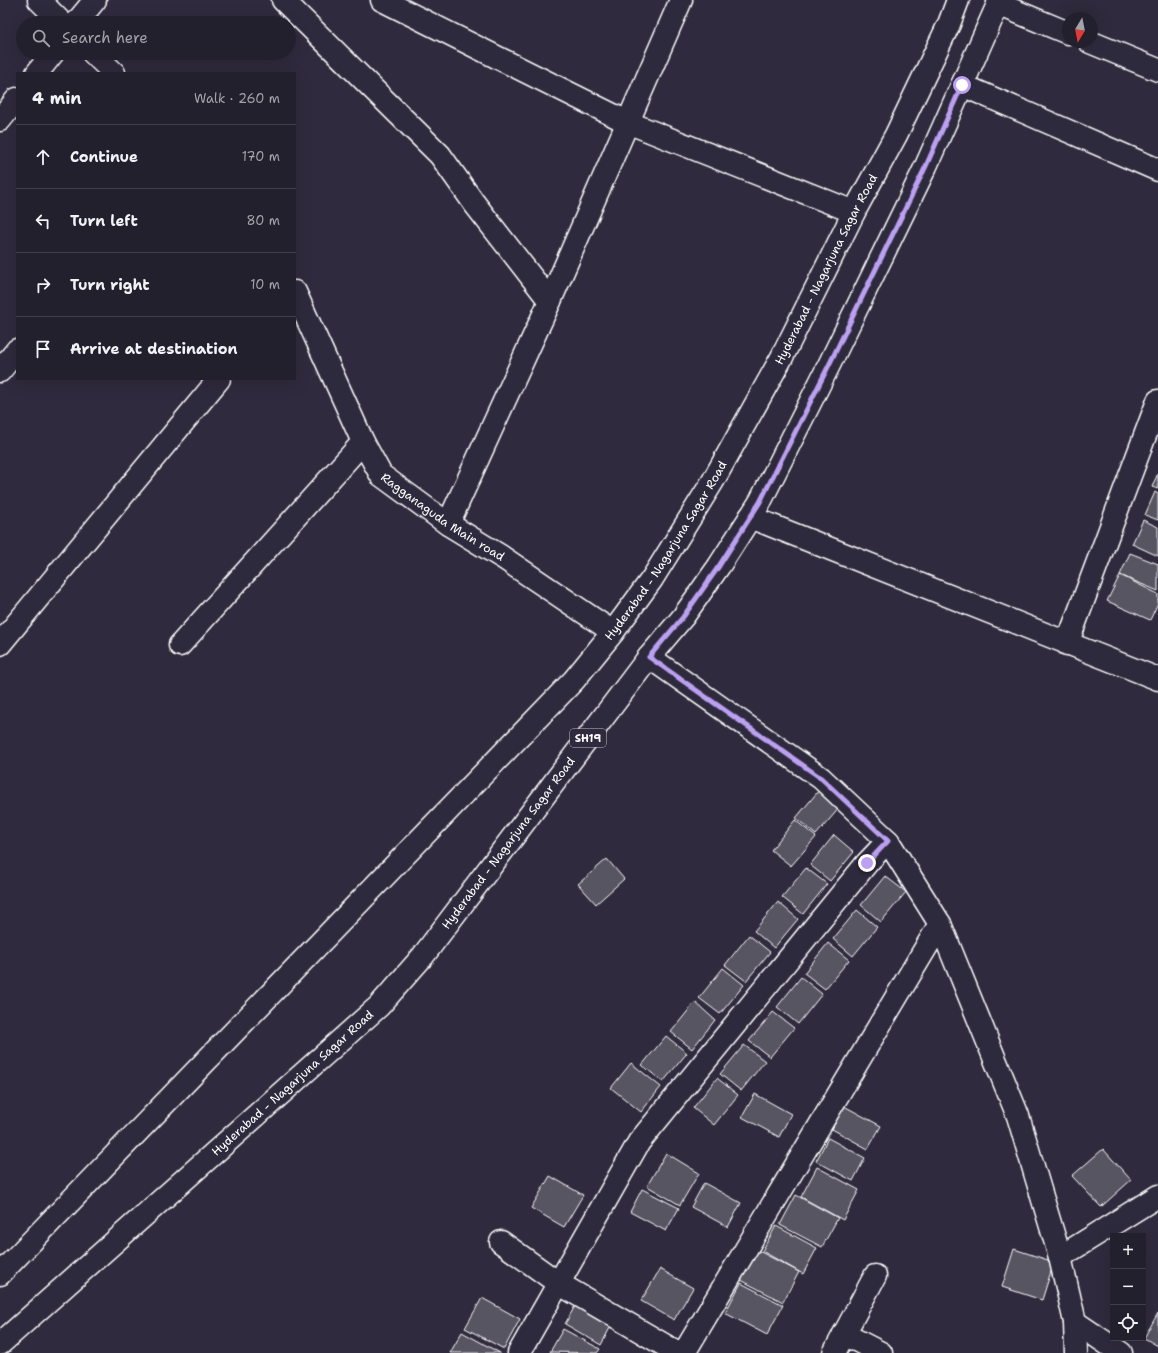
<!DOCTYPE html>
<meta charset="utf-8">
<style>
:root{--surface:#23202e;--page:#2f2d3a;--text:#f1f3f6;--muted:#a3a3aa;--line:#403e4a}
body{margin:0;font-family:"Shantell Sans",sans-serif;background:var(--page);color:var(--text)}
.controls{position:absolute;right:12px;bottom:12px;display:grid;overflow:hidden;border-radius:0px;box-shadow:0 4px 16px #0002}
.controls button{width:36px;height:36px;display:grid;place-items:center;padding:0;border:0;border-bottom:1px solid var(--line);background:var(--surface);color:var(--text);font:20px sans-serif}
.compass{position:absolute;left:1062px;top:12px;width:36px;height:36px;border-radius:50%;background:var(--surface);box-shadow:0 4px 16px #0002;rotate:190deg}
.stop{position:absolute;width:12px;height:12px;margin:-9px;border:3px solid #bca0f2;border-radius:50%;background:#fff}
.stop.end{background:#bca0f2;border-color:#fff;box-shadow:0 1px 4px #0008}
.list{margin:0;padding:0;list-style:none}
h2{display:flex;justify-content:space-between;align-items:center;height:52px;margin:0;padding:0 16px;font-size:17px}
h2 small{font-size:13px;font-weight:400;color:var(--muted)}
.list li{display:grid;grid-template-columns:26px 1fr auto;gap:12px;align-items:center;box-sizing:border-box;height:64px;padding:0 16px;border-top:1px solid var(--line)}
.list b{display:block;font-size:15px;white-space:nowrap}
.list em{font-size:13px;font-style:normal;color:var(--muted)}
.icon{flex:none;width:22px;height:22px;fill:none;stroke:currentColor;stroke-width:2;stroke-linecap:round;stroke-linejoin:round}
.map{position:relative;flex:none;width:1158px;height:1353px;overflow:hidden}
.search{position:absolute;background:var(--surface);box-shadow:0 4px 16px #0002;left:16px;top:16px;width:280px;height:44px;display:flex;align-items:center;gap:10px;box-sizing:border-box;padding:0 14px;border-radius:22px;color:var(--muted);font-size:15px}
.panel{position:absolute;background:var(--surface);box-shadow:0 4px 16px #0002;left:16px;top:72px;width:280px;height:308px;border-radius:0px}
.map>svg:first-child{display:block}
.building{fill:#595564;stroke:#fff}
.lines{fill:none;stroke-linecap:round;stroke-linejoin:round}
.minor-casing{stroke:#fff;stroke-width:25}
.major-casing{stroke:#fff;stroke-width:25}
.minor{stroke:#2f2a3d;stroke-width:22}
.major{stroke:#2f2a3d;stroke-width:22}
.route{stroke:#bca0f2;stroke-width:5}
.labels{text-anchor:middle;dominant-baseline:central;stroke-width:3;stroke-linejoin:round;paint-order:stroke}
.shield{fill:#2f2a3d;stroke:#c1bfc5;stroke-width:1}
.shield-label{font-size:11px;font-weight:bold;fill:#fff}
.street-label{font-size:12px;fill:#fff;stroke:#2f2a3d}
</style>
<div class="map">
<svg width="1158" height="1353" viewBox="0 0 1158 1353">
<rect width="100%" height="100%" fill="#2f2a3d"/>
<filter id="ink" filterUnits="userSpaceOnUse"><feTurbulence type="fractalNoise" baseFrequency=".025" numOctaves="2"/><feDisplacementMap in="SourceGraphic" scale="8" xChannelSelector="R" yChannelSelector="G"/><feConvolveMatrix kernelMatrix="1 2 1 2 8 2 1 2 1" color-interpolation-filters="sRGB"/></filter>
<g filter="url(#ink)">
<path class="building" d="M 1158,473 L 1158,489 L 1152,487 Z
M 1155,492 L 1158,494 L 1158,520 L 1145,515 Z
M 1143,520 L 1158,527 L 1158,556 L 1132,544 Z
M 1130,553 L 1158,564 L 1158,591 L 1120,575 Z
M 1120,575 L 1158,594 L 1158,603 L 1150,620 L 1107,601 Z
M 820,789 L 841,806 L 816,835 L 796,818 Z
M 795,820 L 816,837 L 791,866 L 771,850 Z
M 834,835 L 854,852 L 830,881 L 810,865 Z
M 607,859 L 624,879 L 596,904 L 578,884 Z
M 806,868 L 827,884 L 803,914 L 782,897 Z
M 885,876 L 906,892 L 881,922 L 861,905 Z
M 778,902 L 798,919 L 774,948 L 754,931 Z
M 857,910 L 877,927 L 853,956 L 833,939 Z
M 749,935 L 770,952 L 746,981 L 725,965 Z
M 828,943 L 849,960 L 825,989 L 804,973 Z
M 723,968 L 744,985 L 720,1014 L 699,998 Z
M 801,977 L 822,994 L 798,1024 L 777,1007 Z
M 695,1002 L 715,1020 L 692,1049 L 671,1032 Z
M 773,1012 L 794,1028 L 770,1057 L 749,1041 Z
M 666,1036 L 687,1053 L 663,1082 L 642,1065 Z
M 744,1045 L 765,1061 L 741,1091 L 720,1074 Z
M 631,1063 L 661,1087 L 641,1112 L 611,1088 Z
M 717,1078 L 738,1095 L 714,1125 L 693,1108 Z
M 755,1094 L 791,1114 L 779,1137 L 742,1117 Z
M 844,1106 L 881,1126 L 868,1149 L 832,1129 Z
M 828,1138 L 865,1158 L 853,1181 L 816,1161 Z
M 1103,1149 L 1131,1180 L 1101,1207 L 1072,1176 Z
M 666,1153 L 699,1173 L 680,1205 L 647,1186 Z
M 817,1167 L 859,1190 L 843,1220 L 801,1197 Z
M 550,1176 L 583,1195 L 564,1227 L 531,1208 Z
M 704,1183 L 741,1203 L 728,1227 L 691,1207 Z
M 642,1189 L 679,1208 L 666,1231 L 630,1212 Z
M 796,1195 L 838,1218 L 822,1247 L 780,1225 Z
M 776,1226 L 817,1248 L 803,1274 L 762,1251 Z
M 1014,1249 L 1054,1262 L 1042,1300 L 1002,1287 Z
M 757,1250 L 799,1272 L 783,1302 L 741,1280 Z
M 660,1269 L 693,1288 L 674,1320 L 641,1301 Z
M 741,1283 L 783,1305 L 767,1335 L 725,1313 Z
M 482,1298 L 520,1319 L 504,1349 L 465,1328 Z
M 575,1306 L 611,1326 L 601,1345 L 565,1324 Z
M 1158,1313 L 1158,1346 L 1144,1338 Z
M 563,1329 L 600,1349 L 597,1353 L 550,1352 Z
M 462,1332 L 500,1353 L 450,1353 Z"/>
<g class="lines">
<defs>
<g id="minor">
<path d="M 39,0 L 62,23"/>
<path d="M 283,0 L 440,155 L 474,203 L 550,301"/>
<path d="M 382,0 L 627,122 L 854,212"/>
<path d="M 998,4 L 1068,33"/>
<path d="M 76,23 L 95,0"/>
<path d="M 1090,42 L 1158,70"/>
<path d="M 93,53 L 114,73"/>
<path d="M 37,73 L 53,53"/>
<path d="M 962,85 L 1158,170"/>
<path d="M 0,120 L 17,99"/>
<path id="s1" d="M 295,292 L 363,442 L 381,475 L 448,524 L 502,557 L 613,632"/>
<path d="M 0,371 L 17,350"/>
<path d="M 750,517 L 1158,679"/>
<path d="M 448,524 L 550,301 L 681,0"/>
<path d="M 0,644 L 219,379"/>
<path d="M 1067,644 L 1158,401"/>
<path d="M 180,645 L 363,442"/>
<path d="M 649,657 L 821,778 L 888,841 L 940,924 L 1018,1116 L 1060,1257 L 1075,1322 L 1076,1353"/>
<path d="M 501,1242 L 558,1283 L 678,1353"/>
<path d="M 1060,1257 L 1158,1196"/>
<path d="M 1075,1322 L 1121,1353"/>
<path d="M 844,1334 L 881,1353"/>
<path d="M 519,1353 L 639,1142 L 867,863 L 888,841"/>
<path d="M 684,1353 L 940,924"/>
<path d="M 834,1353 L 875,1276"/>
</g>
<g id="major">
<path id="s2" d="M 0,1274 L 574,680 L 613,632 L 652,579 L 713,481 L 782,357 L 854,212 L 896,135 L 949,24 L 958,0"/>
<path id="s3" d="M 0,1344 L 379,1006 L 423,956 L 649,657 L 683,617 L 719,566 L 760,502 L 830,363 L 926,166 L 1000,0"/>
</g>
</defs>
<use href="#minor" class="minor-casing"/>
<use href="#major" class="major-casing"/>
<use href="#minor" class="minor"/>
<use href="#major" class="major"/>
</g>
</g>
<g class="lines" filter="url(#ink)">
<path class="route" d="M 867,863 L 888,841 L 821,778 L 649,657 L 683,617 L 719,566 L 760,502 L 830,363 L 926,166 L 962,85"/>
</g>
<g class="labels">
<rect class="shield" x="570" y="729" width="36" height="18" rx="3"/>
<g class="shield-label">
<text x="588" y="738">SH19</text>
</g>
<g class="street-label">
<text stroke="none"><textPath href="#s2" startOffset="1309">Hyderabad - Nagarjuna Sagar Road</textPath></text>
<text stroke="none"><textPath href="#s1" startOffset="277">Ragganaguda Main road</textPath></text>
<text stroke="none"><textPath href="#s2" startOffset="985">Hyderabad - Nagarjuna Sagar Road</textPath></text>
<text stroke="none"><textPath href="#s3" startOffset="716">Hyderabad - Nagarjuna Sagar Road</textPath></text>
<text stroke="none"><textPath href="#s3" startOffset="392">Hyderabad - Nagarjuna Sagar Road</textPath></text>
</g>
</g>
</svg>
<div class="controls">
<button>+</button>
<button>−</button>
<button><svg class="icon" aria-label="locate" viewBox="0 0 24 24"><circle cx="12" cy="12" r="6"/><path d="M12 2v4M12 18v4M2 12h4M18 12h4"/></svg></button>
</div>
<svg class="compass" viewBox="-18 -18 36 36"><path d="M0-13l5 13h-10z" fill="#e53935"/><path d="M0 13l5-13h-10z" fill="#a3a3aa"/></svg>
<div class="stop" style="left:962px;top:85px"></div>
<div class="stop end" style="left:867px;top:863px"></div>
<div class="search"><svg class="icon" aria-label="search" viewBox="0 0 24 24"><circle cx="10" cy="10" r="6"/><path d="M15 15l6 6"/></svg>Search here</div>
<section class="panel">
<h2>4 min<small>Walk · 260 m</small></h2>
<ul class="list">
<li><svg class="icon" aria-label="ahead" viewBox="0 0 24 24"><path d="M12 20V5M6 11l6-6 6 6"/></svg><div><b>Continue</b></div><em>170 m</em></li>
<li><svg class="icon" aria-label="left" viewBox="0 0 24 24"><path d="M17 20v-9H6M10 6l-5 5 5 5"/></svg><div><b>Turn left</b></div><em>80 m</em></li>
<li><svg class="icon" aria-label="right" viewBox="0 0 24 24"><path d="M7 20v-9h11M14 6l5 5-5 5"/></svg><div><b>Turn right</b></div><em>10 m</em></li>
<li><svg class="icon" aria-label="arrive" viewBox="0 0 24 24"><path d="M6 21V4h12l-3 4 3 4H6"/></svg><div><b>Arrive at destination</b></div></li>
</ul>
</section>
</div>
